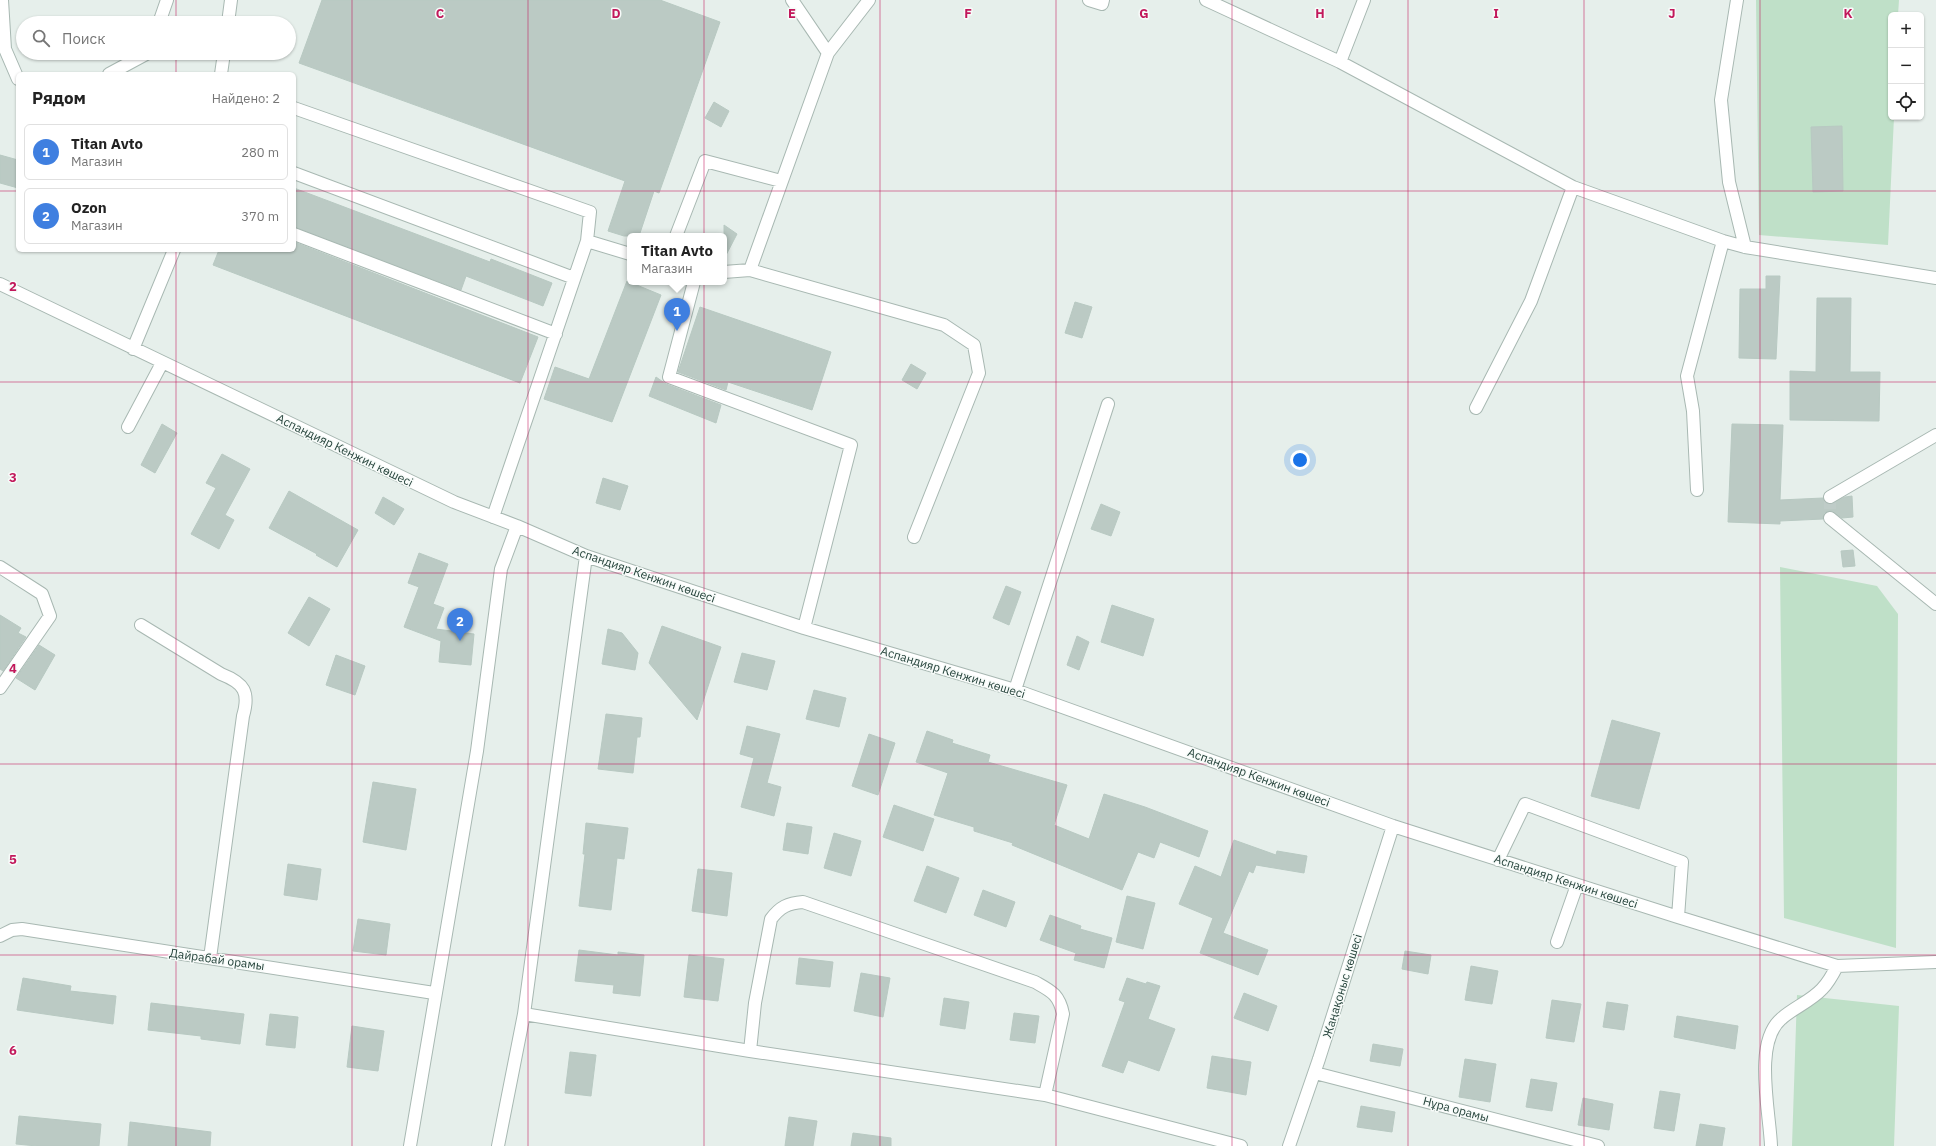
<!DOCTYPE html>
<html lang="ru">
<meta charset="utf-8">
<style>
:root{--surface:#fff;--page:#f6f6f6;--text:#222;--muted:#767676;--line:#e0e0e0;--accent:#804e3d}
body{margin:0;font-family:"IBM Plex Sans",sans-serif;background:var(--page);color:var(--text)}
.controls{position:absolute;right:12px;top:12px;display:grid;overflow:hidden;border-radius:6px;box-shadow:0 1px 3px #0004}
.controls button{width:36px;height:36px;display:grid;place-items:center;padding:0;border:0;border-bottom:1px solid var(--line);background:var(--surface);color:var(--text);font:20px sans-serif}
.you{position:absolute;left:1300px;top:460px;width:14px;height:14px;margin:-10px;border:3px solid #fff;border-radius:50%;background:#1a73e8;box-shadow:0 0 0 6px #1a73e833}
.badge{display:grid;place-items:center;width:26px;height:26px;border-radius:50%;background:var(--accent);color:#fff;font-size:13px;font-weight:700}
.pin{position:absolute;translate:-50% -33px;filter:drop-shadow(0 1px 2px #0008)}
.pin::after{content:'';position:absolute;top:21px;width:14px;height:12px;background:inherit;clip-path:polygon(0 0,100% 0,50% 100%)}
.popup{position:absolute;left:627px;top:233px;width:100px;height:52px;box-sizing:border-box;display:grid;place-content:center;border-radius:6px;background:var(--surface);filter:drop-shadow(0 1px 3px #0005);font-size:13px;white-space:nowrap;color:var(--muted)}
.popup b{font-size:15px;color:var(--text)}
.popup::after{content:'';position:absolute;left:50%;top:100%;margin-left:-8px;border:8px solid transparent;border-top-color:var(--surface)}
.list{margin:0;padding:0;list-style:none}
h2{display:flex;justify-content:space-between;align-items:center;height:52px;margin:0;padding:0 16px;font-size:17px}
h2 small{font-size:13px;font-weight:400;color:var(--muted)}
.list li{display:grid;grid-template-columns:26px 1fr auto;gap:12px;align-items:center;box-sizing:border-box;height:56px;margin:0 8px 8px;padding:0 8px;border:1px solid var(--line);border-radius:6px}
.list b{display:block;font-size:15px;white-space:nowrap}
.list p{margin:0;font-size:13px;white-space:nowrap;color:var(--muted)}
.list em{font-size:13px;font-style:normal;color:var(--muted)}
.icon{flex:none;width:22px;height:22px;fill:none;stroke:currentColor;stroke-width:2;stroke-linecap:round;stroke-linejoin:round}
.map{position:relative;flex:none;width:1936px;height:1146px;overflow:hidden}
.search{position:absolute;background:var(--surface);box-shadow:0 1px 3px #0004;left:16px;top:16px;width:280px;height:44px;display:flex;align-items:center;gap:10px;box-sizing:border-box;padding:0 14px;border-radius:22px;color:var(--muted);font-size:15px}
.panel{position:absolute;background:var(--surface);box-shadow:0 1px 3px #0004;left:16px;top:72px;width:280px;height:180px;border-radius:6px}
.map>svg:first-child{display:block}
.green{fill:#bfe0c8}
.building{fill:#bbcac4;stroke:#b8c9c2}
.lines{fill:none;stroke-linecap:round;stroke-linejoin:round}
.minor-tunnel{stroke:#bfccc8;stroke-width:12;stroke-dasharray:12 6;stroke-linecap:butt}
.minor-casing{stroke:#a8b8b2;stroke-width:14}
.minor{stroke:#fff;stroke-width:12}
.grid{fill:none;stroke:#c2185b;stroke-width:1;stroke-opacity:0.55}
.labels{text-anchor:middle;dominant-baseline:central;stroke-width:3;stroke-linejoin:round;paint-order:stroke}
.street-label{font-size:12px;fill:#24423a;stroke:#f7fbf9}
.grid-label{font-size:13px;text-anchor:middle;font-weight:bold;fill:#c2185b;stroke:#f7fbf9;stroke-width:3;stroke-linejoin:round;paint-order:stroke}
</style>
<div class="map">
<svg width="1936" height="1146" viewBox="0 0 1936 1146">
<rect width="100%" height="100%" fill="#e6efeb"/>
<path class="green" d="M 1756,0 L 1899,0 L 1898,15 L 1891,15 L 1891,117 L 1894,117 L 1888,245 L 1759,235 Z
M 1780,567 L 1877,586 L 1898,614 L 1896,948 L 1784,918 Z
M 1797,995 L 1899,1006 L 1894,1146 L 1792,1146 Z"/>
<path class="building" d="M 322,0 L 660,0 L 720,22 L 659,193 L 654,191 L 639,236 L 624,236 L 608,231 L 625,181 L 299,63 Z
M 714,102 L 729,111 L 721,127 L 705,118 Z
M 1842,126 L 1843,191 L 1813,192 L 1811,127 Z
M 0,155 L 18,160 L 18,188 L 0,183 Z
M 294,188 L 490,262 L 491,259 L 552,283 L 543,306 L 466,276 L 461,290 L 294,227 Z
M 724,225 L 737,234 L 724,259 Z
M 294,242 L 538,337 L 520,383 L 213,265 L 219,250 L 294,250 Z
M 1766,276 L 1780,276 L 1776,359 L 1739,358 L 1740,289 L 1766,289 Z
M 627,281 L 661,295 L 612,422 L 544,399 L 555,367 L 589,379 Z
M 1817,298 L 1851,298 L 1850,372 L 1880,372 L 1879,421 L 1790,420 L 1790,371 L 1816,372 Z
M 1075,302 L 1092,307 L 1082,338 L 1065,333 Z
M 700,307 L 831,352 L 812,410 L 728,382 L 726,390 L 678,372 Z
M 911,364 L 926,373 L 917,389 L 902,380 Z
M 656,377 L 666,384 L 721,405 L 716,423 L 649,396 Z
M 162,424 L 177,433 L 155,473 L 141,465 Z
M 1732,424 L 1783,425 L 1780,500 L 1823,498 L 1826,503 L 1830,504 L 1845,497 L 1852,496 L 1853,517 L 1842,518 L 1831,511 L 1824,513 L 1823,519 L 1780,521 L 1780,524 L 1728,522 Z
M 222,454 L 250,469 L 225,515 L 234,520 L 219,549 L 191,534 L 216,488 L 206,483 Z
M 603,478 L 628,486 L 620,510 L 596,503 Z
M 289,491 L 358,530 L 337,567 L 316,555 L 317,554 L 269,528 Z
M 383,497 L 404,509 L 394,525 L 375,513 Z
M 1101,504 L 1120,512 L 1111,536 L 1091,529 Z
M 1853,550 L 1855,566 L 1843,567 L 1841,551 Z
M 419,553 L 448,564 L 433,604 L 444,608 L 436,629 L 474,634 L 471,665 L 439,662 L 441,641 L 404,627 L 419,587 L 408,583 Z
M 1006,586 L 1021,592 L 1009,625 L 993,618 Z
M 309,597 L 330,609 L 309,646 L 288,633 Z
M 1112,605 L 1154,619 L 1143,656 L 1101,642 Z
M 0,615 L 21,628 L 18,633 L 26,637 L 3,671 L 0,669 Z
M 662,626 L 721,647 L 697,720 L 649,663 Z
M 608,629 L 622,633 L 638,653 L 635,670 L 602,664 Z
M 1077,636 L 1089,642 L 1079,670 L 1067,665 Z
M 39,645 L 55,655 L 35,690 L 16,678 Z
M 742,653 L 775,661 L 767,690 L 734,682 Z
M 336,655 L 365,666 L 355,695 L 326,685 Z
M 814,690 L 846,698 L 839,727 L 806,719 Z
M 606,714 L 642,718 L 640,737 L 637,737 L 633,773 L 598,769 Z
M 1612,720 L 1660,733 L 1639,809 L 1591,796 Z
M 747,726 L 780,734 L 767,783 L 781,787 L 774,816 L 741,807 L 754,758 L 740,754 Z
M 927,731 L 953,740 L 952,743 L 990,755 L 988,762 L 1067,785 L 1054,825 L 1089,839 L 1104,794 L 1145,807 L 1208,831 L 1199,857 L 1160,842 L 1154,858 L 1138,852 L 1122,890 L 1012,845 L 1013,843 L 974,831 L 974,827 L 934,815 L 948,773 L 916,762 Z
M 869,734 L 895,743 L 878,795 L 852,786 Z
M 373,782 L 416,789 L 406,850 L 363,842 Z
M 894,805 L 934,819 L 923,851 L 883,837 Z
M 586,823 L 628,828 L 624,859 L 617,858 L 611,910 L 579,906 L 585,854 L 583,854 Z
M 787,823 L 812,827 L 808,854 L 783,850 Z
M 834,833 L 861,841 L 851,876 L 824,868 Z
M 1234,840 L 1276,855 L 1277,851 L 1307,856 L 1304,873 L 1256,865 L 1253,873 L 1249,871 L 1223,933 L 1268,950 L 1258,975 L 1200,953 L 1213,918 L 1179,904 L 1195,866 L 1221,877 Z
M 288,864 L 321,869 L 317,900 L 284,895 Z
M 927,866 L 959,878 L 946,913 L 914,901 Z
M 698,869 L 732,873 L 727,916 L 692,911 Z
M 983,890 L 1015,902 L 1006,927 L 974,915 Z
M 1127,896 L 1155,903 L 1143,949 L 1116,942 Z
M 1050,915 L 1081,926 L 1080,929 L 1112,938 L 1104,968 L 1074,960 L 1076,953 L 1040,940 Z
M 358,919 L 390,924 L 386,955 L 353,951 Z
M 579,950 L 618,955 L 618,952 L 644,955 L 640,996 L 613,993 L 614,985 L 575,981 Z
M 1405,951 L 1431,955 L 1428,974 L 1402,969 Z
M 689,955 L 724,959 L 718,1001 L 684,997 Z
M 799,958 L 833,962 L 830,987 L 796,984 Z
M 1471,966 L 1498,971 L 1492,1004 L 1465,1000 Z
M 861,973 L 890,978 L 883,1017 L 854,1011 Z
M 23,978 L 71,986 L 70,991 L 116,996 L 113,1024 L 17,1010 Z
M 1127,978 L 1146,984 L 1147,982 L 1160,986 L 1148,1019 L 1175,1029 L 1159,1071 L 1128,1060 L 1123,1073 L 1102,1066 L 1125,1002 L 1119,1000 Z
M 1244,993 L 1277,1006 L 1268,1031 L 1234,1018 Z
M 944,998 L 969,1002 L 965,1029 L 940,1025 Z
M 1552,1000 L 1581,1004 L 1574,1042 L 1546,1038 Z
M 1607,1002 L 1628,1005 L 1624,1030 L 1603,1027 Z
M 151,1003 L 244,1014 L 240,1044 L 201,1039 L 201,1036 L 148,1030 Z
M 1014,1013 L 1039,1016 L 1035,1043 L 1010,1040 Z
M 270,1014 L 298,1017 L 295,1048 L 266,1045 Z
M 1677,1016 L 1738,1026 L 1735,1049 L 1674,1037 Z
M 352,1026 L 384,1031 L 378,1071 L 347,1067 Z
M 1373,1044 L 1403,1049 L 1400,1066 L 1370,1061 Z
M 570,1052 L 596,1055 L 591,1096 L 565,1093 Z
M 1212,1056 L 1251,1062 L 1246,1095 L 1207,1088 Z
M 1465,1059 L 1496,1064 L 1490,1102 L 1459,1097 Z
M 1531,1079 L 1557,1083 L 1552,1111 L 1526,1107 Z
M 1660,1091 L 1680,1094 L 1674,1131 L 1654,1128 Z
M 1583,1098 L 1613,1104 L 1609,1130 L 1578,1125 Z
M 1361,1106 L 1395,1112 L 1392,1132 L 1357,1127 Z
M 19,1116 L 101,1124 L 99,1146 L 37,1146 L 16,1144 Z
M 789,1117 L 817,1121 L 813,1146 L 785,1146 Z
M 130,1122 L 211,1132 L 210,1146 L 128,1146 Z
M 1700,1124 L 1725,1128 L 1722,1146 L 1696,1146 Z
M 853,1133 L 891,1138 L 891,1146 L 851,1146 Z"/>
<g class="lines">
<path class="minor-tunnel" d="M 1830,497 L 1830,518"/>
<defs>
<path id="minor" d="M 2,0 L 5,49 L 18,79
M 792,0 L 828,53
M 1089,0 L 1102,4 L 1103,0
M 1206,0 L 1340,62 L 1573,187 L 1723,241 L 1745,247 L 1936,278
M 1737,0 L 1721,100 L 1729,182 L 1745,247
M 159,23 L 167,0
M 228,23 L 231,0
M 1340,62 L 1364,0
M 109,74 L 148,53
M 221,74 L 224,53
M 294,108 L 590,212 L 587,241 L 630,254
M 294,173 L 574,278
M 294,234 L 556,334
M 676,236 L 705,161 L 781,181
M 750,270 L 944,325 L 974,345 L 979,373 L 914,537
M 724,272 L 750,270 L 828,53 L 869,0
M 694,282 L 669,377 L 851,445 L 804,628
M 0,284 L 454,502 L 517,526 L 586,556 L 804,628 L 1015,690 L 1393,826 L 1678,917 L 1837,966 L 1936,962
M 133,349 L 174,250
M 1476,408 L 1531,301 L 1573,187
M 128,427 L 162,363
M 1697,490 L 1693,411 L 1687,376 L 1723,241
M 1830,497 L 1936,435
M 493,517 L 587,241
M 1830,518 L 1936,604
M 586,556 L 524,1014 L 750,1051 L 755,1003 L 771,919 C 780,907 788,903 803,902 L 1035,982 C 1051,991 1059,994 1063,1014 L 1045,1095 L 1241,1146
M 0,567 L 42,594 L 50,616 L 0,688
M 141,625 L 221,674 C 244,683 250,692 243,716 L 210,958
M 1015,690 L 1108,404
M 1498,860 L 1525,804 L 1682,862 L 1678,917
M 0,936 L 12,930 L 22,929 L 434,993
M 1557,942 L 1577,885
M 750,1051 L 1045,1095
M 1315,1073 L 1598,1146
M 410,1146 L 477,751 L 501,569 L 517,526
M 498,1146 L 524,1014
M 1289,1146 L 1319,1059 L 1393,826
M 1771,1146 C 1770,1113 1753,1043 1781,1019 C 1793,1008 1811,1001 1822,989 C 1829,982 1833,974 1837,966"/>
</defs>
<use href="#minor" class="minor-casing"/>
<use href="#minor" class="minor"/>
</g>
<path class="grid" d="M 176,0 L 176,23M 352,0 L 352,1146M 528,0 L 528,1146M 704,0 L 704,1146M 880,0 L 880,1146M 1056,0 L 1056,1146M 1232,0 L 1232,1146M 1408,0 L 1408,1146M 1584,0 L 1584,1146M 1760,0 L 1760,1146M 176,53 L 176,74M 0,191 L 18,191M 294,191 L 1936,191M 176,250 L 176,1146M 0,382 L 1936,382M 0,573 L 1936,573M 0,764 L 1936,764M 0,955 L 1936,955"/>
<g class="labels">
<g class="street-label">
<text transform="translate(345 450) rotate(26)">Аспандияр Кенжин көшесі</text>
<text transform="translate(644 574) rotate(19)">Аспандияр Кенжин көшесі</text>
<text transform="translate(953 672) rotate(17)">Аспандияр Кенжин көшесі</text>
<text transform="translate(1259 777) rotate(20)">Аспандияр Кенжин көшесі</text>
<text transform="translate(1566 881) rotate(18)">Аспандияр Кенжин көшесі</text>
<text transform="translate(217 959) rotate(8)">Дайрабай орамы</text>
<text transform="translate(1342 986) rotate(-73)">Жаңақоныс көшесі</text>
<text transform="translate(1456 1109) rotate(15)">Нұра орамы</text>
</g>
</g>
<g class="grid-label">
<text x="440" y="18">C</text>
<text x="616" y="18">D</text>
<text x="792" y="18">E</text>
<text x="968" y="18">F</text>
<text x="1144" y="18">G</text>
<text x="1320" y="18">H</text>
<text x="1496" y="18">I</text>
<text x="1672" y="18">J</text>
<text x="1848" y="18">K</text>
<text x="13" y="291">2</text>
<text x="13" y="482">3</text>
<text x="13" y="673">4</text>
<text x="13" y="864">5</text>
<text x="13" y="1055">6</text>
</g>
</svg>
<div class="controls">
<button>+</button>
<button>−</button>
<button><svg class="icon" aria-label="locate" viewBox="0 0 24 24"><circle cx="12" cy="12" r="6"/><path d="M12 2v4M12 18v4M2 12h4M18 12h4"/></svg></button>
</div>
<div class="you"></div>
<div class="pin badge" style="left:677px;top:331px;background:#3f7fe0">1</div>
<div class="popup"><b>Titan Avto</b>Магазин</div>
<div class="pin badge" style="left:460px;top:641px;background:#3f7fe0">2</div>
<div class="search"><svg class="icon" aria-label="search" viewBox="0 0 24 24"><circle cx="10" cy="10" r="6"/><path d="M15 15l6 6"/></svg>Поиск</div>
<section class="panel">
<h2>Рядом<small>Найдено: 2</small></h2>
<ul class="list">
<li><span class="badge" style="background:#3f7fe0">1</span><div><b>Titan Avto</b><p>Магазин</p></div><em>280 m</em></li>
<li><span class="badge" style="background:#3f7fe0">2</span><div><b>Ozon</b><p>Магазин</p></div><em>370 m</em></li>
</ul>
</section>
</div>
